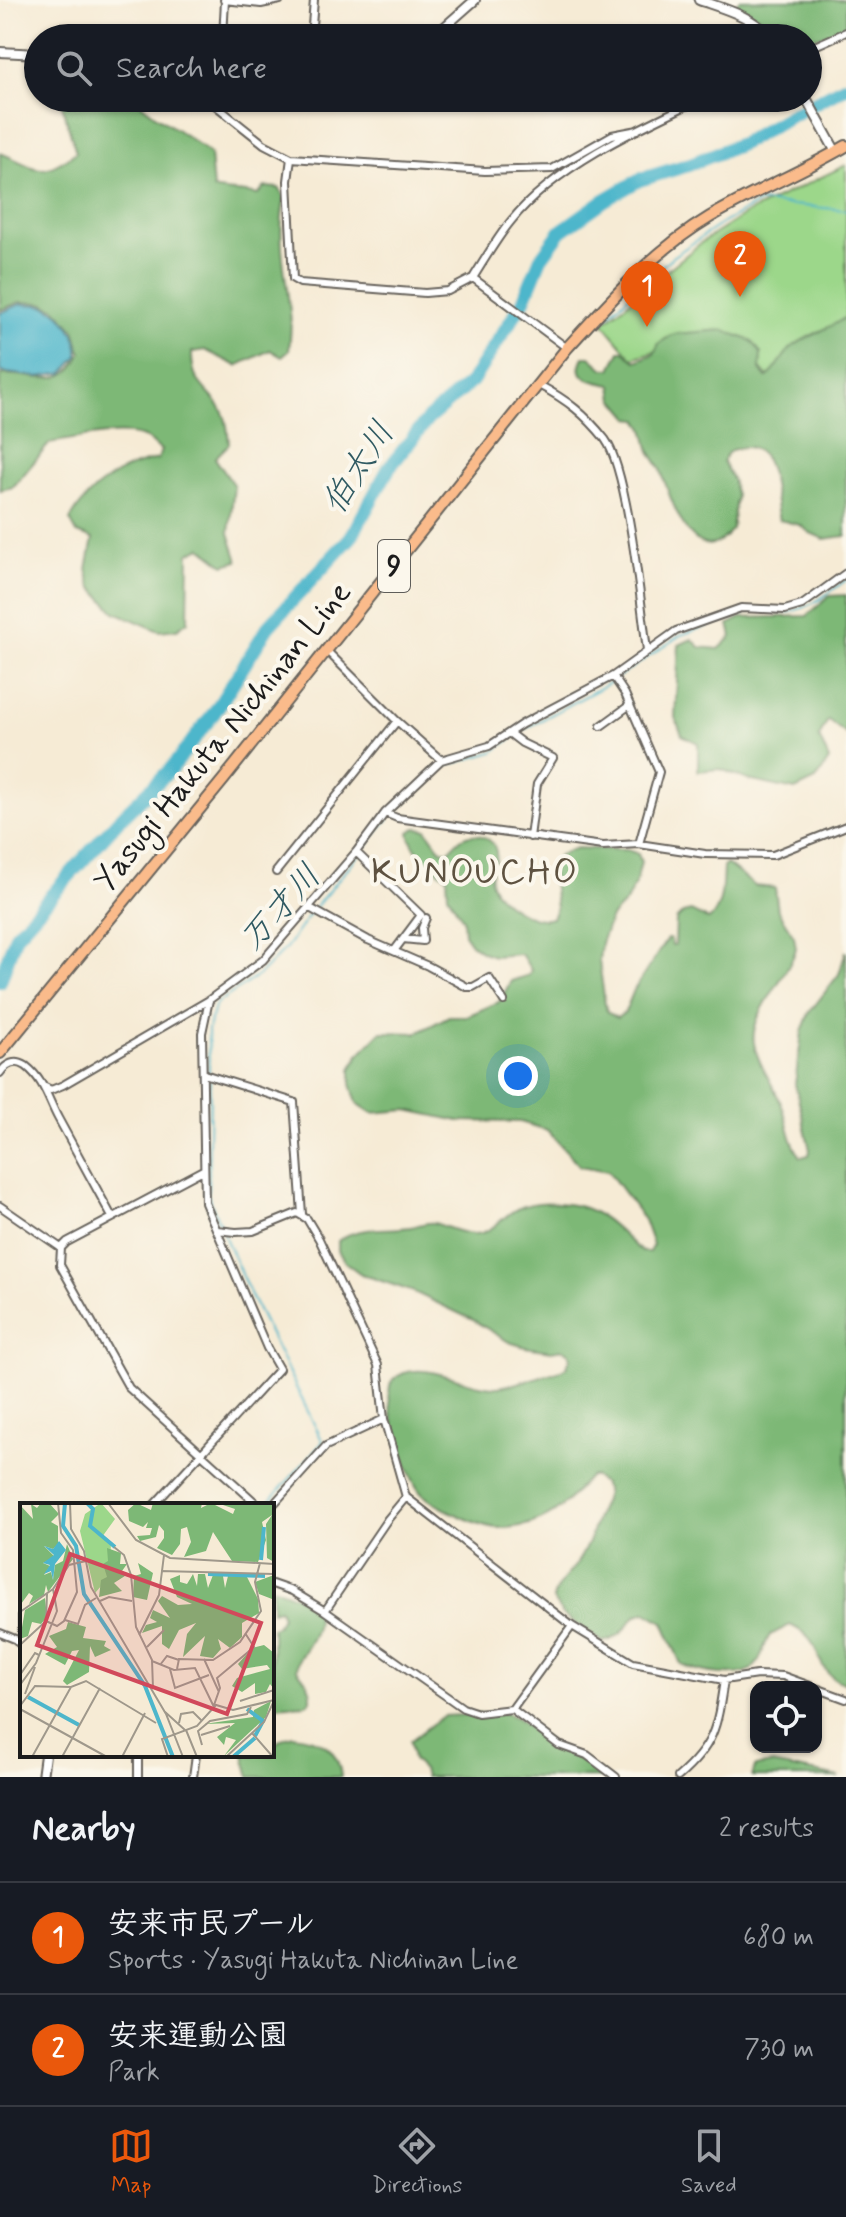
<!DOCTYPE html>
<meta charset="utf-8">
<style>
:root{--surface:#171b24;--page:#242831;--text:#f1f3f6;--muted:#9ea1a6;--line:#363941;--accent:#ea580c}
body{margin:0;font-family:Mynerve,"Klee One",sans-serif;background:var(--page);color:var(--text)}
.controls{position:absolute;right:24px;bottom:24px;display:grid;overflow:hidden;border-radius:16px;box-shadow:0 2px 6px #0004}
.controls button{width:72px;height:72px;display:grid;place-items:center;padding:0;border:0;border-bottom:2px solid var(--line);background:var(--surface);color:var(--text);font:40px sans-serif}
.you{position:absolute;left:518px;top:1076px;width:28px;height:28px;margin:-20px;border:6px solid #fff;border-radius:50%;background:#1a73e8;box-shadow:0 0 0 12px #1a73e833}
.badge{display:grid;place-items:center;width:52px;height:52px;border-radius:50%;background:var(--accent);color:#fff;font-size:26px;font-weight:700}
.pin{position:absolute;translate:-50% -66px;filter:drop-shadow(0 2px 4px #0008)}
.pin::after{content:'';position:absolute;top:42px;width:28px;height:24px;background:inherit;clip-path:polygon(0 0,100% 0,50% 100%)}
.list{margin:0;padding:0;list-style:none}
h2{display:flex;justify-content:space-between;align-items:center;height:104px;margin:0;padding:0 32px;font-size:34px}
h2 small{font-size:26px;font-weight:400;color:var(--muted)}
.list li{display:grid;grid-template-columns:52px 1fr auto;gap:24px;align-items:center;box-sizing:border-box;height:112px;padding:0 32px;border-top:2px solid var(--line)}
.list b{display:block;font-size:30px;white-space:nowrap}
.list p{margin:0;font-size:26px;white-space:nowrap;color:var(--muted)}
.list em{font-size:26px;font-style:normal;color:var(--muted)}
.icon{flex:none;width:44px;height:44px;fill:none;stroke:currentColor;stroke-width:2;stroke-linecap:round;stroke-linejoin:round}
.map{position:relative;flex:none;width:846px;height:1777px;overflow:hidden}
.search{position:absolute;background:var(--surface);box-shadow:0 2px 6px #0004;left:24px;right:24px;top:24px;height:88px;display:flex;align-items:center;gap:20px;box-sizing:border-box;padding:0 28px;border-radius:44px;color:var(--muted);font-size:30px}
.sheet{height:328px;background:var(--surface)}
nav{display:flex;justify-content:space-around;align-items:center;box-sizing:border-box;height:112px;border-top:2px solid var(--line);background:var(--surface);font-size:22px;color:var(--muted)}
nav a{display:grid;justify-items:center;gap:4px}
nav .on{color:var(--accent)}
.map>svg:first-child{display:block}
.green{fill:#9cd78a;stroke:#5c7a53;stroke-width:2}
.forest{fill:#7db876;stroke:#4c6a49;stroke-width:2}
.water{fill:#4db6cb;stroke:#346974;stroke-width:2}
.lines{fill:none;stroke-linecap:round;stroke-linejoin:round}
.stream{stroke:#4db6cb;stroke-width:2}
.river{stroke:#4db6cb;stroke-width:14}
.minor-casing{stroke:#68645d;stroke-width:10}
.tertiary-casing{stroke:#68645d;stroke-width:12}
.primary-casing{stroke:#68645d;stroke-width:14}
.minor{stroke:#fff;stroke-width:6}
.tertiary{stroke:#fff;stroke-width:8}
.primary{stroke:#fabb8b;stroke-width:10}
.labels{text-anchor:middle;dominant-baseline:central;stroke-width:8;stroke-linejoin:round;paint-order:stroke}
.shield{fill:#fbf7ec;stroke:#5f5e5a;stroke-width:2}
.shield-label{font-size:30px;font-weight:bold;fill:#1c1c1c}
.street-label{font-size:32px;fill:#1c1c1c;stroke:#fbf7ec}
.water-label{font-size:34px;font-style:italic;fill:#305a62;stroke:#fbf7ec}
.quarter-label{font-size:36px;letter-spacing:2px;fill:#5e5241;stroke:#fbf7ec}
.inset-river{fill:none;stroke:#4db6cb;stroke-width:4}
.inset-road{fill:none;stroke:#9f988b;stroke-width:2}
.view{fill:#d1495b;fill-opacity:0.15;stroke:#d1495b;stroke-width:4}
.inset-edge{fill:none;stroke:#1c1c1c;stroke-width:4}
</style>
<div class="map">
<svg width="846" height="1777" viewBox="0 0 846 1777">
<rect width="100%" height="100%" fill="#fbf7ec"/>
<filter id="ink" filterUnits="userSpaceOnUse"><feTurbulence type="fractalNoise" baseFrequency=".0125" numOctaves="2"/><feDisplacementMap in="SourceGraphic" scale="16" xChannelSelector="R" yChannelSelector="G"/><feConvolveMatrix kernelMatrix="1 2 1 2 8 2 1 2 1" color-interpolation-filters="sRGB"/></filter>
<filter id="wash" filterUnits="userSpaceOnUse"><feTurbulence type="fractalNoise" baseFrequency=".006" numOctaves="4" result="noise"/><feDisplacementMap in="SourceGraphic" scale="32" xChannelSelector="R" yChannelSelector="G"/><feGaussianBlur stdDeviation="1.8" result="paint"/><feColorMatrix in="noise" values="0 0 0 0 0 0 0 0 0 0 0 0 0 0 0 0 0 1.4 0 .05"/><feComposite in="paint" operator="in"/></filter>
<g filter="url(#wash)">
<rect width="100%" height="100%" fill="#f6ebd5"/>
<path class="green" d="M 846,165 L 846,350 L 775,386 L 731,334 L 710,335 L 632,358 L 603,323 L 702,242 L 749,212 Z"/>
<path class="forest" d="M 739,0 L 846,0 L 846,28 L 811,39 L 798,38 L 781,33 L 762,19 L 733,7 Z
M 60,98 L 135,98 C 157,121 186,132 210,154 L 213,189 C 228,193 242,191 258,195 L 265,187 L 279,188 L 285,198 C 276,235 286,275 290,312 C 292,325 290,338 289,351 L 282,357 L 270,350 L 237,366 L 205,350 L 192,352 C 191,383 205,386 220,407 C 227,417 228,432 229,444 L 215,458 L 234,486 L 229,533 L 238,561 L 224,565 L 201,547 L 189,553 L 188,621 L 177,629 L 159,631 L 115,612 L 91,586 L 87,569 L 93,539 L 77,533 L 70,520 C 89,487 121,466 158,459 L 161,450 C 156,447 151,441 146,438 C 121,427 76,439 50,443 L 13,487 L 0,490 L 0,375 C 31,371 64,395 81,353 L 74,329 L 55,308 L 42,303 L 20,302 L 0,310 L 0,153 C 38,167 37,181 76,152 Z
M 846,317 L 846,536 L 824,539 L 810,533 L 800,525 L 779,520 C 772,497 777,435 735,449 C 728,451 725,455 723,462 L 732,479 L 736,496 L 732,529 C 695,579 669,496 661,470 C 658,462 651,456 649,448 C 645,435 647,431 638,419 L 630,418 L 614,399 L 612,385 C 597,382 571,380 584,357 L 590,357 L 604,369 L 611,369 L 620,351 L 624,351 L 636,361 L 654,354 L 659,343 L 674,334 L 723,330 L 752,341 L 761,353 L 760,370 L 766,378 C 779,370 782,353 795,345 C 811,334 830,328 846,317 Z
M 846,595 L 846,734 L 828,720 L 819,737 L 829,760 L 816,780 L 795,790 L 748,780 L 721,769 L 698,771 L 698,743 L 682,735 L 675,717 L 679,645 L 692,639 L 700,647 L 719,649 L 732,637 L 729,624 L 741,618 L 807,616 L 829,596 Z
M 416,828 L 426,829 L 441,850 L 448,851 C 453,847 457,841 462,838 C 478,829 499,840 496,859 C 495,867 488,874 491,883 C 497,902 533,924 552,918 L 556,909 L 552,870 L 559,855 L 576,848 L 628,850 L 638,854 L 641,862 L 636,882 L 626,902 L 611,917 L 601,943 L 599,961 L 605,1004 L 607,1012 L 617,1018 L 625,1012 L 634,990 L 667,939 L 670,939 L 672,945 L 675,945 L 676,920 L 683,913 L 691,911 L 709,920 C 723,907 722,886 723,867 L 727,864 L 755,886 L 775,888 L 778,911 L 794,936 L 796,948 C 789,977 749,1013 754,1043 C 758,1065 774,1085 782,1106 C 789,1123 789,1142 801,1157 L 809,1155 L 810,1150 L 795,1084 L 802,1032 L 809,1013 L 839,974 L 846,951 L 846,1684 C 807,1670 830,1643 790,1625 L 770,1635 C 764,1644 762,1658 756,1665 C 743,1682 697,1672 681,1664 L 663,1622 L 646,1612 C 624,1616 633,1635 603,1642 L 562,1614 L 553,1599 C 557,1583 568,1576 577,1563 C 587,1548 592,1534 597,1517 C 602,1498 617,1491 593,1476 L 589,1477 C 571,1495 565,1509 540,1520 C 527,1526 512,1528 498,1528 C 480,1527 434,1506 421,1493 C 408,1480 379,1393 393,1380 C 419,1355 468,1389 498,1387 C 516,1385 539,1376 557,1372 L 566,1367 L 571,1357 L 569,1352 L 563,1349 L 551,1351 L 525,1347 L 509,1342 L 473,1320 L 414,1292 L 361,1274 L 345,1262 L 338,1251 L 338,1241 C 357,1225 388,1231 410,1227 C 418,1226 426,1221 434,1223 C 449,1227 459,1234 475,1234 C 493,1233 502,1216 517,1209 C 534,1200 559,1202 578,1206 C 606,1213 621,1235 642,1252 L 649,1252 L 653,1245 L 644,1220 L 608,1171 L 580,1166 L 547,1130 L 520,1122 L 459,1121 L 407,1110 L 372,1113 L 357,1103 L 351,1084 L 351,1069 L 360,1053 L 381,1032 L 417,1033 L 449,1016 L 467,1016 L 499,1002 L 511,981 L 529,975 L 531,970 L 521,954 L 494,956 L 482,952 L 471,944 L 464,934 L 463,919 L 448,895 L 447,877 C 432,866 411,851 409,832 Z
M 272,1587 C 300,1598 331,1605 310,1641 C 305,1651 297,1658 297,1669 C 305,1679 312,1686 311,1700 L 307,1704 L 272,1706 L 272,1628 L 277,1626 L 282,1616 L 279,1609 L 272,1611 Z
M 505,1713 L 515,1717 L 538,1734 L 607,1777 L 425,1777 L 423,1770 L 413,1760 L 410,1741 L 443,1716 Z
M 293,1735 C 320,1738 338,1747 341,1777 L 250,1777 L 244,1755 L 272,1755 C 272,1742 282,1738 293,1735 Z
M 771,1764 L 840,1777 L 752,1777 L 755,1767 Z"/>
<path class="water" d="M 21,304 C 29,305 40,304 48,307 C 65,315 80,337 78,356 L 64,373 L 38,377 L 0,372 L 0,313 Z"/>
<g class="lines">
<path class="stream" d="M 601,321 L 672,257 L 721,224 L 760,202 L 846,210
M 773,612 C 804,615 823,597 846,580
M 618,677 L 681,635 L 751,611
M 393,814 L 444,766 L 493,752 L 525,729 L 613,681
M 209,1073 L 208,1029 L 216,1004 L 259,975 L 286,948 L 309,915 L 388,819
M 210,1080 L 208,1195 L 221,1227
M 223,1233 L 252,1298 L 323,1442 L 266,1505
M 143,1755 L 143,1777"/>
<path class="river" d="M 0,981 L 16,935 L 118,821 L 171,769 L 214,713 L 268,627 L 351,537 L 389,468 L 428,419 L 472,381 L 523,302 L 541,258 L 561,231 L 603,201 L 639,180 L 688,165 L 743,143 L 786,118 L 846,86"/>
</g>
</g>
<g filter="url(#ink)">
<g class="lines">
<defs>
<path id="minor" d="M 224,0 L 261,4 L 280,0
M 223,38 L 225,0
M 311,38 L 314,0
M 808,49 L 846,32
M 216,98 L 215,105 L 264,144 L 291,158 L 485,171 L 552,169 L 612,135 L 638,130
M 291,158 L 288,181 L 293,279 L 300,283 L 425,293 L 448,291 L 473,278 L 567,348
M 473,278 C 485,259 497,238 511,221 C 555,166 641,127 703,98
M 539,385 C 567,400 585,414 605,439 C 628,470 641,606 647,650
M 326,650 L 397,721 L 441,760
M 613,676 L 625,694 L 659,772 L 639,844
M 601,726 L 630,705
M 509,733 L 522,743 L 553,758 L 537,784 L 530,837
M 385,813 L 397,818 L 603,846 L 639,844 L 705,854 L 773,855 L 846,826
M 356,852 L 421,915 L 403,939
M 276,872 L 397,721
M 308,907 L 368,940 L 428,966 L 467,987 L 473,987 L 489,978 L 504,1001
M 394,951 L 403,939 L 423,941 L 422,928 L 426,918
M 0,1073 C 6,1064 15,1059 26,1066 C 44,1080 48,1099 58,1118 C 76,1151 94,1184 112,1217
M 204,1074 L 294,1102 L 302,1214
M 45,1087 L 51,1090 L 63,1085 L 209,1000 L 263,960 L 356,852 L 385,813 L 441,760 L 489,746 L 522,724 L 613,676 L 676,631 L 741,608 L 785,610 L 802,605 L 846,573
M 203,1170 L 67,1242 L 61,1248 L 60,1265 L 129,1388 L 258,1505
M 0,1206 L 61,1248
M 217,1230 L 236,1232 L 253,1231 L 297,1213 L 307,1219 L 319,1239 L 378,1365 L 384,1419 L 406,1497 L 572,1626 L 633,1663 L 724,1680 L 757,1675 L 783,1676 L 813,1687
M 154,1505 L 279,1369 L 267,1348 L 205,1203 L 202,1033 L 209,1000
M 272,1506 L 326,1446 L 384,1419
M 272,1584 L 292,1591 L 325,1611 L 463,1708 L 478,1713 L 512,1709 L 559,1745 L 587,1755 L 616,1777
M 22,1596 L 22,1638
M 325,1611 L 387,1520 L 406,1497
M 0,1633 L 20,1641
M 816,1688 L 846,1699
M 512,1709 L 572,1626
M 138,1777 L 138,1755
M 193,1777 L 196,1755
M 678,1777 C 715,1745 717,1727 724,1680"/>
<path id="tertiary" d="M 699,0 C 725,9 753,16 771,38
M 432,38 L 475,0
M 0,52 L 38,54
M 806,98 L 836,152
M 19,1642 L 22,1644
M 42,1777 L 45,1755"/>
<path id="primary" d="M 0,1053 L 224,779 L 567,348 C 611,300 653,251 710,217 C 754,191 802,172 846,146"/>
</defs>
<use href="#minor" class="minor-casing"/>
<use href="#tertiary" class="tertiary-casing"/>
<use href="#primary" class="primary-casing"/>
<use href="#minor" class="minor"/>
<use href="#tertiary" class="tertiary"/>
<use href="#primary" class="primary"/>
</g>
</g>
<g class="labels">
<rect class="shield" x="378" y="540" width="32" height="52" rx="6"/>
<g class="shield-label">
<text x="394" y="566">9</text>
</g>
<g class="street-label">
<text transform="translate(223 737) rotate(-51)">Yasugi Hakuta Nichinan Line</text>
</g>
<g class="water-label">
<text transform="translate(359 468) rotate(-57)">伯太川</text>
<text transform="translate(281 908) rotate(-48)">万才川</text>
</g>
<g class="quarter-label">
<text x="475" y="873">KUNOUCHO</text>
</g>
</g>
<g transform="translate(20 1503)">
<rect width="254" height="254" fill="#f6ebd5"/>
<path d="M 81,0 L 95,16 L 82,34 L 91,41 L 89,74 L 75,90 L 60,28 L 65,11 Z" fill="#9cd78a"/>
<path d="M 21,0 L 29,0 L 39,11 L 31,19 L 38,23 L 38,41 L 33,46 L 24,43 L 35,54 L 23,60 L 30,63 L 24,72 L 31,69 L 33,77 L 35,62 L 43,58 L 47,41 L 53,56 L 28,89 L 26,82 L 24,92 L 9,101 L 13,93 L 9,90 L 1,101 L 0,2 L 13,16 L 11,1 L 17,5 ZM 116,0 L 131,7 L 133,0 L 182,0 L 181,5 L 191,0 L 213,11 L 215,6 L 197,0 L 254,0 L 254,59 L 247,55 L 246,21 L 252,12 L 242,19 L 246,37 L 238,59 L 212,58 L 193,29 L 186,48 L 164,54 L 171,39 L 167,24 L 161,26 L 160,41 L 152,52 L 137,45 L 144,35 L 144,28 L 139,22 L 136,34 L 120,38 L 117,33 L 130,32 L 132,25 L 126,25 L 128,19 L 123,24 L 109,18 L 108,7 ZM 87,45 L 101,50 L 100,61 L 107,61 L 102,68 L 108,71 L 94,80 L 102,88 L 79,94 L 81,77 L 87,74 L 83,61 L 88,58 ZM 118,60 L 133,70 L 127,97 L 113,94 L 114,73 L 121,71 ZM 173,71 L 177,83 L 178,71 L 185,71 L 188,85 L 193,72 L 203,73 L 205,85 L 208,73 L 227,74 L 238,96 L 239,110 L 222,120 L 222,134 L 210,145 L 198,136 L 201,146 L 193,155 L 180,153 L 185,133 L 163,154 L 167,131 L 176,120 L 159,127 L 149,146 L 142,141 L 142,123 L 122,130 L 126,122 L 137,119 L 130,115 L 133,107 L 150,115 L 138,98 L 142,93 L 158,102 L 172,101 L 157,94 L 150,76 L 160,72 L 160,79 L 167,81 ZM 254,72 L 254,103 L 252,96 L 239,91 L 235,79 ZM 25,95 L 27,114 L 21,121 L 12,119 L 8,133 L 0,136 L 5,107 ZM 48,119 L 66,124 L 63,135 L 86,138 L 84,143 L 91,147 L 75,154 L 70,143 L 69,169 L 47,182 L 43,178 L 59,147 L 52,148 L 45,162 L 25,151 L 37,144 L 29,133 L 46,126 ZM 244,142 L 254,150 L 254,186 L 250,181 L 246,189 L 235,191 L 235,180 L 222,189 L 212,183 L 217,175 L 250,166 L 247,162 L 222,166 L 218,161 L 232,145 ZM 251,198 L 246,214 L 204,253 L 216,237 L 206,234 L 204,242 L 197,234 L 215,220 L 184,221 L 233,214 L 234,207 Z" fill="#7db876"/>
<path d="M 39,38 L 46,47 L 35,61 L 33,77 L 31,68 L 24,71 L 30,62 L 23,60 L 34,52 L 24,43 L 33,46 Z" fill="#4db6cb"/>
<path class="inset-river" d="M 45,0 L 43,23 L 56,43 L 64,91 L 125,183 L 153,254M 67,0 L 73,6 L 70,23 L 95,44M 241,57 L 244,24M 188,71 L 245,73M 8,194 L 59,222M 227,206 L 243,218 L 235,233M 213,254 L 235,235"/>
<path class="inset-road" d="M 50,0 L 51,26 L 64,48 L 71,84 L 146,211 L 163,254M 88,0 L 116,37 L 150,55 L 254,61M 94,44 L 104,52 L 111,72 L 116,124 L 132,157 L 133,185M 141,68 L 254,71M 80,98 L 89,94 L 112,98M 0,109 L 33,86 L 49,62 L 66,58M 45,117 L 58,121 L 65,102 L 76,95M 26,118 L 37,123 L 44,118 L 57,89 L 53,47 L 41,30 L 38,0M 119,132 L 139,92 L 144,52M 0,142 L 26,118 L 27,91M 127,144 L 144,127M 184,156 L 199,189M 132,158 L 154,167 L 175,165 L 194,204M 140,162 L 147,153 L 159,157M 150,166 L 155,185 L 189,172M 157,166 L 159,156 L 193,157 L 220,139 L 241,108 L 235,79 L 240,60M 0,172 L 15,150 L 19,152M 0,182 L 16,160 L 37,108 L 33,86M 5,191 L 15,164M 220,198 L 254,187M 194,202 L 200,185 L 197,175 L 234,144 L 225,130M 0,203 L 15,183 L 51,184 L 66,178 L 136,220M 0,206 L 87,254M 144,208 L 165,227M 159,220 L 161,211 L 173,209 L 181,217M 166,227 L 177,254M 232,230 L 253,254M 181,232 L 210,223M 182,242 L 178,228 L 190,218 L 227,211 L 231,204M 12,254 L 51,184M 42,254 L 80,185M 102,254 L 125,210M 148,254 L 142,236 L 177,223 L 196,202 L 213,207 L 254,197M 206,254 L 244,219 L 254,198"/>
<path class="view" d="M 50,51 L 241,120 L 207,211 L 17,142 Z"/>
<rect width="254" height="254" class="inset-edge"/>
</g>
</svg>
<div class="controls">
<button><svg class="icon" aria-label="locate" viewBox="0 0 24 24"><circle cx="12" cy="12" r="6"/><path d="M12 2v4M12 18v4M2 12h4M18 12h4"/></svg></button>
</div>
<div class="you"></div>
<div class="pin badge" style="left:647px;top:327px">1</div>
<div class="pin badge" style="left:740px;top:297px">2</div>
<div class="search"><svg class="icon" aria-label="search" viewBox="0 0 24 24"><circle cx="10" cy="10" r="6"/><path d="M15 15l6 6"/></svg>Search here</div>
</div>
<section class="sheet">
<h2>Nearby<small>2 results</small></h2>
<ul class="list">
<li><span class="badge">1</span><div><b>安来市民プール</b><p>Sports · Yasugi Hakuta Nichinan Line</p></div><em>680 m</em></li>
<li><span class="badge">2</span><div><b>安来運動公園</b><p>Park</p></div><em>730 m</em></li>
</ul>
</section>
<nav>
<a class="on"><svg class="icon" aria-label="map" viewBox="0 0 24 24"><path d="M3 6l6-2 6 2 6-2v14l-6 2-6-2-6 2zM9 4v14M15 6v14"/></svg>Map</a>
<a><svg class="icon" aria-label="directions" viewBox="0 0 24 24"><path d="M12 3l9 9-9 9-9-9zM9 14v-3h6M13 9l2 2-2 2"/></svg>Directions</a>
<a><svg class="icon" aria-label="saved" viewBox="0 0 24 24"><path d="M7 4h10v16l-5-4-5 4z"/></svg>Saved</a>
</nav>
